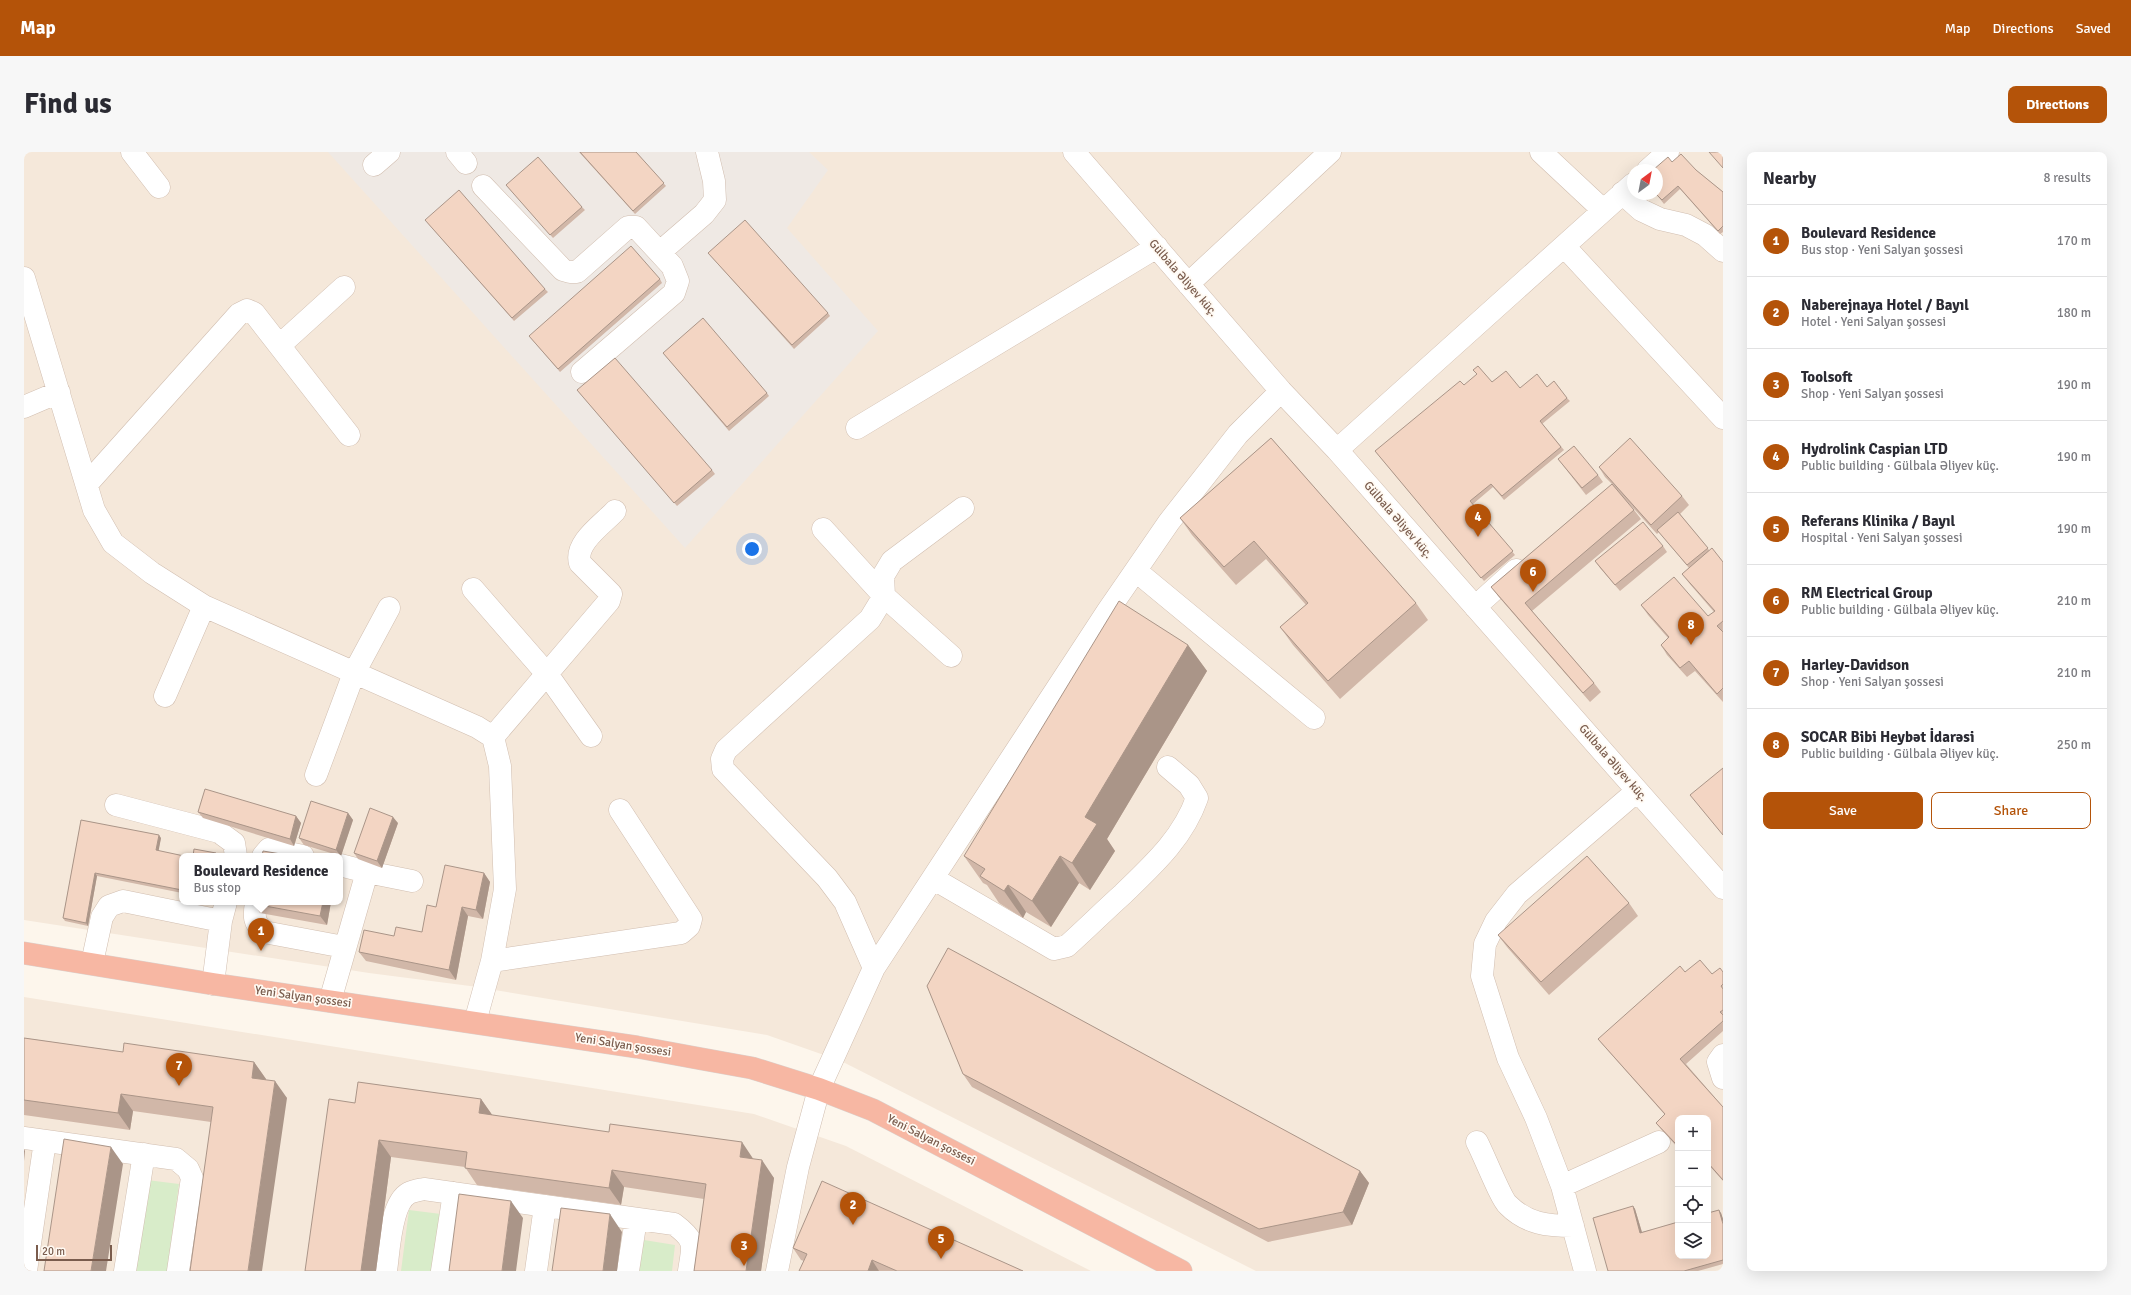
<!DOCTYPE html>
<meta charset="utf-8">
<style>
:root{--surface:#fff;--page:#f7f7f7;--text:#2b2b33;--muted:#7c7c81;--line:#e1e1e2;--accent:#b45309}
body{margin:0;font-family:Signika,sans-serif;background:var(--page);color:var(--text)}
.controls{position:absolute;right:12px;bottom:12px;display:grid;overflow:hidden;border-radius:8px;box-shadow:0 4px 16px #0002}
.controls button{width:36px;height:36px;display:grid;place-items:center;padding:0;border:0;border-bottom:1px solid var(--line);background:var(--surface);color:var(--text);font:20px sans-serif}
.compass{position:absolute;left:1603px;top:12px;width:36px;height:36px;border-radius:50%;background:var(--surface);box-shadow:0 4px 16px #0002;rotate:32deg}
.scale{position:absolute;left:12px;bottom:10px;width:76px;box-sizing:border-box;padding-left:4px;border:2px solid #7a5c4d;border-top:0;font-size:11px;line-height:14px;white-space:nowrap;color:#7a5c4d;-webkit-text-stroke:3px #fffaf3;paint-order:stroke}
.you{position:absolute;left:728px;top:397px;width:14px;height:14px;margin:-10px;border:3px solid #fff;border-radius:50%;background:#1a73e8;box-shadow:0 0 0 6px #1a73e833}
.badge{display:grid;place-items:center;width:26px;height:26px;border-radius:50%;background:var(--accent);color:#fff;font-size:13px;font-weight:700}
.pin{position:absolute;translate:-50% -33px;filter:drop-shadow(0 1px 2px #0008)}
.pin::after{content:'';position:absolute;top:21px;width:14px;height:12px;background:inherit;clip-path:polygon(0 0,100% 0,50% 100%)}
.popup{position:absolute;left:155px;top:701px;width:164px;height:52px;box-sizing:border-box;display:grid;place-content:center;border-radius:8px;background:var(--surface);filter:drop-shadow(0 1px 3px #0005);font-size:13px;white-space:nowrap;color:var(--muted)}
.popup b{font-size:15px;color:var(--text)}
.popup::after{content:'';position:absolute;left:50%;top:100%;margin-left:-8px;border:8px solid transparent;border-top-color:var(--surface)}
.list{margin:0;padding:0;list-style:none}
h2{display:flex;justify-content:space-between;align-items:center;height:52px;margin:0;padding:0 16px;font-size:17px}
h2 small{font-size:13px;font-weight:400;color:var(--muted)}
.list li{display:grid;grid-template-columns:26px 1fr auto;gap:12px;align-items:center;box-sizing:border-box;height:72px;padding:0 16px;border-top:1px solid var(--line)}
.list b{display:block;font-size:15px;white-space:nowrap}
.list p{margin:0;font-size:13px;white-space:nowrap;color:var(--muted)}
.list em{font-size:13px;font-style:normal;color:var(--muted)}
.actions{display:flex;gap:8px;padding:12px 16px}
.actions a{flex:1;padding:9px 0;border:1px solid var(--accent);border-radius:8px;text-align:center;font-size:14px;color:var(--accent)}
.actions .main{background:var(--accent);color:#fff}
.icon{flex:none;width:22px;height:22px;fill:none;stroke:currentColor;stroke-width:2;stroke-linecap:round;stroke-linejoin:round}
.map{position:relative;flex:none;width:1699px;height:1119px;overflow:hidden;border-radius:8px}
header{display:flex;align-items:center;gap:24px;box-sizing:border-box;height:56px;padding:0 20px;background:var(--accent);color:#fff}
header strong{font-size:19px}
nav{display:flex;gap:22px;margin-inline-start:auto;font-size:14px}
.intro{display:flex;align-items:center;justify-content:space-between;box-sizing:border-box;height:96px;padding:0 24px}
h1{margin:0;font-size:28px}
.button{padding:10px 18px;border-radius:8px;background:var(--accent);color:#fff;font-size:14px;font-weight:700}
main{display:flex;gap:24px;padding:0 24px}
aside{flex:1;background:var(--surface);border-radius:8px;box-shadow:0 4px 16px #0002}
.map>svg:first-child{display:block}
.residential{fill:#f5e8da;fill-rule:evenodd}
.industrial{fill:#efe9e4}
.green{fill:#d8ecc9}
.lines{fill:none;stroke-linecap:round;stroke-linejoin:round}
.minor-casing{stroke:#d1beb0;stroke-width:23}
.highway-casing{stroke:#dad1cd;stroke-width:23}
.minor{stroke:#fff;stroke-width:22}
.highway{stroke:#f7b7a3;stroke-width:22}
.wall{fill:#d1b7a8}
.shaded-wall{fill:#aa9588}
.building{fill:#f3d5c3;stroke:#aa9588}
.labels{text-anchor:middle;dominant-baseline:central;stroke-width:3.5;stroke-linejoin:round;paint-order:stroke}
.street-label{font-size:12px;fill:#7a5c4d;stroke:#fffaf3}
</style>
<header>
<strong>Map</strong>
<nav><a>Map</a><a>Directions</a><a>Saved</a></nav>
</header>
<div class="intro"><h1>Find us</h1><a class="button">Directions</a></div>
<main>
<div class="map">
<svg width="1699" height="1119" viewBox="0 0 1699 1119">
<rect width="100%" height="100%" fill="#fdf6ec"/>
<path class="residential" d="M 0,0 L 1699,0 L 1699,1119 L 1232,1119 L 817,909 L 743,883 L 446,834 L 345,821 L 0,768 ZM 1609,18 L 1633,18 L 1633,42 L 1609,42 ZM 158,704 L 316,704 L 316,750 L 158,750 ZM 1654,966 L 1684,966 L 1684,1104 L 1654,1104 Z
M 0,845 L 730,962 L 822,994 L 1067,1119 L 0,1119 Z"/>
<path class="industrial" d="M 304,0 L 785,0 L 804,18 L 763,76 L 854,179 L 661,396 Z"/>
<path class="green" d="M 123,1028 L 155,1032 L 143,1119 L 111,1119 Z
M 385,1058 L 417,1062 L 409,1119 L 377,1119 Z
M 620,1088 L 651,1093 L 648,1119 L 615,1119 Z"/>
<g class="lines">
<defs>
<path id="minor" d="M 108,0 L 135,35
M 433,0 L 442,11
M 1050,0 L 1257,239 L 1313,298 L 1699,736
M 1517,0 L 1579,58
M 350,13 L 365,0
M 1624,18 L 1644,0
M 459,34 L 539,118 L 546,120 L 553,120 L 604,75 L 612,75 L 648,114 L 654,129 L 650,141 L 558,220
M 1598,41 L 1617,58 L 1636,67 L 1662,73 L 1681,83 L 1699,99
M 1540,94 L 1699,266
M 636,100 L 680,62 L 691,48 L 690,29 L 683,0
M 0,126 L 70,358 L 89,391 L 128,421 L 180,454 L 453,575 L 469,585 L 476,614 L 481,737 L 468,809 L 451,870
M 1164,132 L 1306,0
M 256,193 L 320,135
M 0,255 L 35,240
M 833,276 L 1133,95
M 1313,298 L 1609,32
M 63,332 L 215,162 L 223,158 L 230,161 L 325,283
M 799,377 L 860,444 L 927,504
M 1112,419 L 1290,566
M 449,437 L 523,522 L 567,584
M 1451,455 L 1492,418
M 141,544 L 180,454
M 469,585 L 585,449 L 587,442 L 556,411 C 550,391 579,372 591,359
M 292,623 L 330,521 L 365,456
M 92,653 L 195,680 L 210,691 L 212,704
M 239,704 L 245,697 L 279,704
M 316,713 L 343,720
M 910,727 L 1030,797 L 1043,794 C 1062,777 1080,759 1099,742 C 1129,713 1159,686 1173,646 L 1165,633 L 1144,615
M 232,750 C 230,764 229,770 240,780 L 320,795
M 468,809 L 657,781 L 665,774 L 667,767 L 596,658
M 68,811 L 78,765 L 85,754 L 99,749 L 197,769
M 850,816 L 821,750 L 803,726 L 699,617 L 698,607 L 702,598 L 846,467 L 860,444 L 859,424 L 868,409 L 939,356
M 189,832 L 197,769 L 202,750
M 306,849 L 343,720 L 388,729
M 1699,903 L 1694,910 L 1699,926
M 0,986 L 152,1007 L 164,1017 L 168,1026 L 154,1119
M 1453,990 C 1459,1001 1477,1047 1484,1053 C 1503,1072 1524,1074 1549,1074
M 1538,1034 L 1635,990
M 2,1119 L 21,989
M 101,1119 L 120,1002
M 362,1119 C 365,1100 366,1051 385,1041 C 389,1039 395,1038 400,1037 L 650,1072 C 673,1089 669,1093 665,1119
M 418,1119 L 430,1041
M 512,1119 L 521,1054
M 604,1119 L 612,1067
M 753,1119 L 774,1015 L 795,937 L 850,816 L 1083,460 L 1145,370 L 1214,282 L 1257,239
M 1561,1119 L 1538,1034 L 1512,966 L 1484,906 L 1458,824 L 1461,792 L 1472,769 L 1493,742 L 1613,639"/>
<path id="highway" d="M 0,801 L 189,832 L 613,895 L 678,907 L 728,916 L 795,937 L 849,958 L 1157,1119"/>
</defs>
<use href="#minor" class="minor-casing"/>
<use href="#highway" class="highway-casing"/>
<use href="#minor" class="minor"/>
<use href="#highway" class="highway"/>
</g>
<path class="wall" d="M 555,0 L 612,0 L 642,34 L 611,62 Z
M 1648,10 L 1672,18 L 1699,40 L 1699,80 L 1696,82 L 1656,37 L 1640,52 L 1632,42 L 1633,42 Z
M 482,33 L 558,55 L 561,58 L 529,86 Z
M 401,68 L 521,137 L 524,140 L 490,169 Z
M 684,101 L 804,161 L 806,164 L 770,197 Z
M 636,127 L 638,131 L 536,220 L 505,184 Z
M 639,201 L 743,241 L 745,244 L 705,279 Z
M 1468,230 L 1496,236 L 1523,235 L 1543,246 L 1546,249 L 1518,272 L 1540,298 L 1480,348 L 1469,335 L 1449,352 L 1491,403 L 1460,429 L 1351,299 L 1440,233 Z
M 553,238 L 688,318 L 691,322 L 653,354 Z
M 1247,286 L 1392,451 L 1404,468 L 1316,547 L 1269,493 L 1256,475 L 1282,453 L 1242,407 L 1212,433 L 1168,383 L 1156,366 Z
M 1534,307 L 1574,323 L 1579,330 L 1562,343 Z
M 1575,315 L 1658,344 L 1665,353 L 1656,362 L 1685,398 L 1699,410 L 1699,550 L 1671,519 L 1663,525 L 1643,503 L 1637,493 L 1644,486 L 1624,463 L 1617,453 L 1684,464 L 1690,460 L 1665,431 L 1658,422 L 1665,416 L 1635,380 L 1633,382 L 1601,347 L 1610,358 L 1617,367 L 1508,459 L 1570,531 L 1577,540 L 1566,550 L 1474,444 L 1467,435 L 1588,332 L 1581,325 Z
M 1639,394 L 1643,400 L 1596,439 L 1576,416 L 1571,409 Z
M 1164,493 L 1183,519 L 1083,687 L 1091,699 L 1066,738 L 1055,731 L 1027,775 L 1002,760 L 999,766 L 975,751 L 963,733 L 959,731 L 940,704 Z
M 174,660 L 272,664 L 277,671 L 270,694 L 179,666 Z
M 324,661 L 329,668 L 317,704 L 280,693 L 275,686 Z
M 57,668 L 137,686 L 134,699 L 158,704 L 158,741 L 73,724 L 64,774 L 41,769 L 39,766 Z
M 374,671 L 358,716 L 334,707 L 330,701 Z
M 460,721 L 466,730 L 459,767 L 444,764 L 432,828 L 342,809 L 335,800 L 370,784 L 398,780 L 412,755 Z
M 307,750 L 303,773 L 236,761 L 230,752 Z
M 1605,751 L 1614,764 L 1525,843 L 1483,795 L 1474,783 Z
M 1699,820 L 1699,879 L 1662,912 L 1699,955 L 1699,1029 L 1684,1012 L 1684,966 L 1654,966 L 1654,996 L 1637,977 L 1632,971 L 1641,963 L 1579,893 L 1574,887 L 1688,822 Z
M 0,886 L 99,900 L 230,910 L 242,927 L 242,928 L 263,946 L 187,970 L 109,959 L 106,978 L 0,963 Z
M 939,922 L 1336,1019 L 1345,1031 L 1328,1073 L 1244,1090 L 948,935 Z
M 457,947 L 468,963 L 729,1007 L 750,1026 L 737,1119 L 670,1119 L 680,1047 L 600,1035 L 597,1053 L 453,1033 L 441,1015 L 367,1005 L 352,1119 L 281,1119 L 331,951 Z
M 1609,1054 L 1611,1057 L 1618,1080 L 1697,1061 L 1699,1067 L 1699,1112 L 1674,1119 L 1584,1119 Z
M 769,1096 L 999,1119 L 775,1119 L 780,1109 L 777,1108 Z"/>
<path class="shaded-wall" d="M 1164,493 L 1183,519 L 1083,687 L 1091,699 L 1066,738 L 1048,711 L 1061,665 Z
M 324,661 L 329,668 L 317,704 L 312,698 Z
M 272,664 L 277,671 L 270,694 L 266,687 Z
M 369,665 L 374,671 L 358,716 L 353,709 Z
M 135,683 L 137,686 L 134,702 L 132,698 Z
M 1036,704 L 1055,731 L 1027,775 L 1008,749 Z
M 71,721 L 73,724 L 64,774 L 62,771 Z
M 460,721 L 466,730 L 459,767 L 452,758 Z
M 984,733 L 1002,760 L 999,766 L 980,739 Z
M 299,750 L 307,750 L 303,773 L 296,764 Z
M 438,755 L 444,764 L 432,828 L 425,818 Z
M 230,910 L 242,927 L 240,943 L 228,926 Z
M 251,929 L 263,946 L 238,1119 L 224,1119 Z
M 97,942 L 109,959 L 106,978 L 94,961 Z
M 457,947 L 469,964 L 455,961 Z
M 355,988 L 367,1005 L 352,1119 L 337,1119 Z
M 718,990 L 730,1008 L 716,1005 Z
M 87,995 L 99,1012 L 82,1119 L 67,1119 Z
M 0,997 L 1,999 L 0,1009 Z
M 738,1008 L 750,1026 L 737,1119 L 722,1119 Z
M 588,1018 L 600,1035 L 597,1053 L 585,1036 Z
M 1336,1019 L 1345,1031 L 1328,1073 L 1319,1060 Z
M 487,1049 L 499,1066 L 492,1119 L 478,1119 Z
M 1609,1054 L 1611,1057 L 1619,1084 L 1616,1081 Z
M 1695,1058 L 1697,1061 L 1699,1067 L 1699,1072 Z
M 586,1062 L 598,1080 L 593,1119 L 579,1119 Z
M 848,1108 L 855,1119 L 844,1119 Z"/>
<path class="building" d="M 556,0 L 612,0 L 640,31 L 609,59 Z
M 1685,0 L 1699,0 L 1699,16 Z
M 1657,2 L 1672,18 L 1699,40 L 1699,74 L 1694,79 L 1654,34 L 1638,48 L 1632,42 L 1633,42 L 1633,18 L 1629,18 L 1644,5 L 1648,10 Z
M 514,5 L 558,55 L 526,83 L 482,33 Z
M 435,38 L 521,137 L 488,166 L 401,68 Z
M 721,68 L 804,161 L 768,193 L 684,101 Z
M 607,94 L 636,127 L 534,217 L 505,184 Z
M 679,166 L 743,241 L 703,275 L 639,201 Z
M 591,206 L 688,318 L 650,351 L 553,238 Z
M 1454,214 L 1468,230 L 1482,219 L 1496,236 L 1513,222 L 1523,235 L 1530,229 L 1543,246 L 1516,269 L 1537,295 L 1478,344 L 1467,332 L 1446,349 L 1489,399 L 1457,426 L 1351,299 L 1436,229 L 1440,233 L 1453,222 L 1449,218 Z
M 1247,286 L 1392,451 L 1304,529 L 1256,475 L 1284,451 L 1230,389 L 1200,415 L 1156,366 Z
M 1606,286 L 1658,344 L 1627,373 L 1575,315 Z
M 1550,294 L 1574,323 L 1558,336 L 1534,307 Z
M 1588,332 L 1610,358 L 1501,451 L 1570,531 L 1559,541 L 1467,435 Z
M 1654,360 L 1684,396 L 1663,413 L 1633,378 Z
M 1619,370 L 1639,394 L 1591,433 L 1571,409 Z
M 1688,396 L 1699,410 L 1699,469 L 1693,474 L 1699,480 L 1699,536 L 1693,542 L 1665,509 L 1656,516 L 1637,493 L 1645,485 L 1617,453 L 1650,425 L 1684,464 L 1691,459 L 1658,422 Z
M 1095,449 L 1164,493 L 1061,665 L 1073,672 L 1048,711 L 1036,704 L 1008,749 L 984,733 L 980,739 L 956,724 L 961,717 L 940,704 Z
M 1699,616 L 1699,683 L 1666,643 Z
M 181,637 L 272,664 L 266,687 L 174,660 Z
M 287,649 L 324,661 L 312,698 L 275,686 Z
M 346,656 L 369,665 L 353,709 L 330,701 Z
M 57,668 L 135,683 L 132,698 L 160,704 L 158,704 L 158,738 L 71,721 L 62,771 L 39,766 Z
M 170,697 L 192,701 L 191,704 L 169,704 Z
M 239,699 L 269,704 L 238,704 Z
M 1563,704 L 1605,751 L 1517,830 L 1474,783 Z
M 421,713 L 460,721 L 452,758 L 438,755 L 425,818 L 335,800 L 340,778 L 370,784 L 372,775 L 398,780 L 403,753 L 412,755 Z
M 230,750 L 299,750 L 296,764 L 230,752 Z
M 924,796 L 1336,1019 L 1319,1060 L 1235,1077 L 939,922 L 903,834 Z
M 1676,808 L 1688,822 L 1696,816 L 1699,820 L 1699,832 L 1697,834 L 1699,837 L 1699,858 L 1696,860 L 1699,863 L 1699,869 L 1656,907 L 1699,955 L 1699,1028 L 1684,1011 L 1684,966 L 1654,966 L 1654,989 L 1651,991 L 1632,971 L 1641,962 L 1574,887 L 1656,814 L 1661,820 Z
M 0,886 L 99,900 L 100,891 L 230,910 L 228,926 L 251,929 L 224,1119 L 166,1119 L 189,955 L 97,942 L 94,961 L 0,948 Z
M 334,930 L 457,947 L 455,961 L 585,980 L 586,972 L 718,990 L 716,1005 L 738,1008 L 722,1119 L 670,1119 L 682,1032 L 588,1018 L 585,1036 L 441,1016 L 443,1000 L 355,988 L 337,1119 L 281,1119 L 305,947 L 331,951 Z
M 40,987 L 87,995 L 67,1119 L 20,1119 Z
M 798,1029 L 999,1119 L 873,1119 L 848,1108 L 844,1119 L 775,1119 L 783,1102 L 769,1096 Z
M 435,1042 L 487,1049 L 478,1119 L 425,1119 Z
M 1609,1054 L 1616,1081 L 1654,1070 L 1654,1104 L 1684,1104 L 1684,1061 L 1695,1058 L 1699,1072 L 1699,1108 L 1660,1119 L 1584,1119 L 1569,1066 Z
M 537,1056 L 586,1062 L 579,1119 L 528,1119 Z"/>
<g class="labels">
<g class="street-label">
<text transform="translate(1159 126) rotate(49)">Gülbala Əliyev küç.</text>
<text transform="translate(1374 368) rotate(49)">Gülbala Əliyev küç.</text>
<text transform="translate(1589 611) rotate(49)">Gülbala Əliyev küç.</text>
<text transform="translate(279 845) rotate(8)">Yeni Salyan şossesi</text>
<text transform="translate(599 893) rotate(9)">Yeni Salyan şossesi</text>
<text transform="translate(907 988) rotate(27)">Yeni Salyan şossesi</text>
</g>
</g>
</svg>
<div class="controls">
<button>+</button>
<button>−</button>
<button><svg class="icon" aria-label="locate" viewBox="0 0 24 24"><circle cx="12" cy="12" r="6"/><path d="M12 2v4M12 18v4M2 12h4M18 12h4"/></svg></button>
<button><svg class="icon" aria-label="layers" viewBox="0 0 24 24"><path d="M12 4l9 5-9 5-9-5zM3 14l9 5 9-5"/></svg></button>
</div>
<svg class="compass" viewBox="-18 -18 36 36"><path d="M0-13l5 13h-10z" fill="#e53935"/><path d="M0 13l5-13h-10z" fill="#7c7c81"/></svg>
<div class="scale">20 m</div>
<div class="you"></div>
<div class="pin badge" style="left:237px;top:799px">1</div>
<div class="popup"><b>Boulevard Residence</b>Bus stop</div>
<div class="pin badge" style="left:829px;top:1073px">2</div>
<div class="pin badge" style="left:720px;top:1114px">3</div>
<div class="pin badge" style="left:1454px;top:385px">4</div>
<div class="pin badge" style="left:917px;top:1107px">5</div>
<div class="pin badge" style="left:1509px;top:440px">6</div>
<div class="pin badge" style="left:155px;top:934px">7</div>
<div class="pin badge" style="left:1667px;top:493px">8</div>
</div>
<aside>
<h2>Nearby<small>8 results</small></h2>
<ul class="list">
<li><span class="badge">1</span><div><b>Boulevard Residence</b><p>Bus stop · Yeni Salyan şossesi</p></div><em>170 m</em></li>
<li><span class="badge">2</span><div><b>Naberejnaya Hotel / Bayıl</b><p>Hotel · Yeni Salyan şossesi</p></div><em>180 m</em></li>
<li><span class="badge">3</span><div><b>Toolsoft</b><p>Shop · Yeni Salyan şossesi</p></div><em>190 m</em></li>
<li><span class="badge">4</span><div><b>Hydrolink Caspian LTD</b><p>Public building · Gülbala Əliyev küç.</p></div><em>190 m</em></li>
<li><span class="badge">5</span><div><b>Referans Klinika / Bayıl</b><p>Hospital · Yeni Salyan şossesi</p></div><em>190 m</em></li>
<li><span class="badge">6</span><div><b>RM Electrical Group</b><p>Public building · Gülbala Əliyev küç.</p></div><em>210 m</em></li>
<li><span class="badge">7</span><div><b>Harley-Davidson</b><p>Shop · Yeni Salyan şossesi</p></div><em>210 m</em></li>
<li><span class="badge">8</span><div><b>SOCAR Bibi Heybət İdarəsi</b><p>Public building · Gülbala Əliyev küç.</p></div><em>250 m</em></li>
</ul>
<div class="actions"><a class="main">Save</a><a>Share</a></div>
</aside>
</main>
